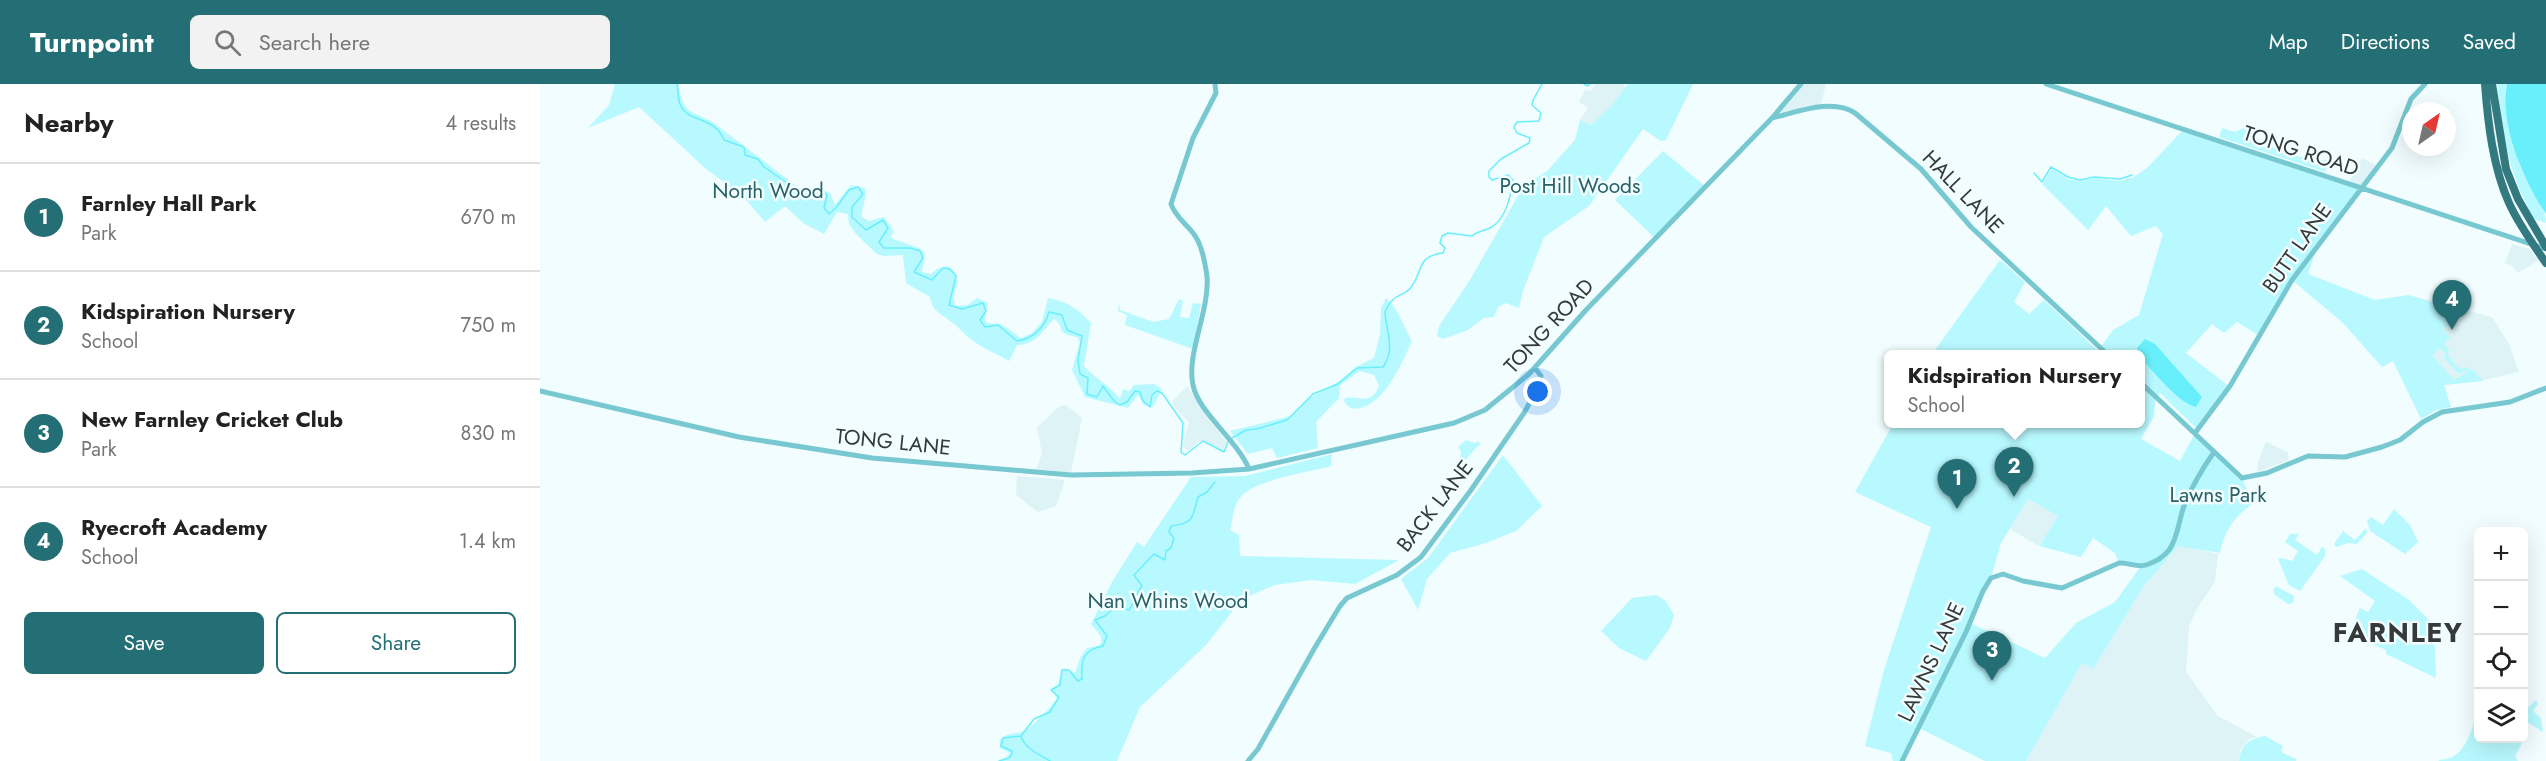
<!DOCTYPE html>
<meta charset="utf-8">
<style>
:root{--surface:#fff;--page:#f2f2f2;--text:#222;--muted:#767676;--line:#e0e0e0;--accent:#246f75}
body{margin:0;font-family:Jost,sans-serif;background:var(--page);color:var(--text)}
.controls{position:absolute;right:18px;bottom:18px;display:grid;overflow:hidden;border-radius:9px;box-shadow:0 6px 24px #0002}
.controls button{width:54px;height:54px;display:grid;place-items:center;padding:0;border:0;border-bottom:2px solid var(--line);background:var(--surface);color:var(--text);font:30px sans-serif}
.compass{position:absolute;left:1862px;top:18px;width:54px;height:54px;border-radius:50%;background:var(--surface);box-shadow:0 6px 24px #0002;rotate:34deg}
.you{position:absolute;left:998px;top:308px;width:21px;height:21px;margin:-15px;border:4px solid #fff;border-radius:50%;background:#1a73e8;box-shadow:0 0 0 9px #1a73e833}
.badge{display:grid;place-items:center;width:39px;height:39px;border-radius:50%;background:var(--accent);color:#fff;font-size:20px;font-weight:700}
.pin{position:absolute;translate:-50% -50px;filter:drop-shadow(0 2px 3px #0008)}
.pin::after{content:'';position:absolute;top:32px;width:21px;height:18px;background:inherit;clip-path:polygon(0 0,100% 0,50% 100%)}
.popup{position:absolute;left:1344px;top:266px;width:261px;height:78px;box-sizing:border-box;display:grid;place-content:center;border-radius:9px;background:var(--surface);filter:drop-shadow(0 2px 4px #0005);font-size:20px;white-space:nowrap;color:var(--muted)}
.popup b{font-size:22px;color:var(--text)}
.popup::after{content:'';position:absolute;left:50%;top:100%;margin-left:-12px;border:12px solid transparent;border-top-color:var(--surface)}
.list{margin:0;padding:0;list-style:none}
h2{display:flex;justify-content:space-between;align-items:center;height:78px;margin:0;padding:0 24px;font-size:26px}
h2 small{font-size:20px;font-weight:400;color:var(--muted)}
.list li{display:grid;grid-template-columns:39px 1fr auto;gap:18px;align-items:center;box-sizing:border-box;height:108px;padding:0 24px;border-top:2px solid var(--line)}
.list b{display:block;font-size:22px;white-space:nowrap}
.list p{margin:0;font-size:20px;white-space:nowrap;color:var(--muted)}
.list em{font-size:20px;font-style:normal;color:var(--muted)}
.actions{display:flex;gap:12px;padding:18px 24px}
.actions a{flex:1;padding:14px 0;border:2px solid var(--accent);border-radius:9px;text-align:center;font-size:21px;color:var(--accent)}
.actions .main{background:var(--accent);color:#fff}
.icon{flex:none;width:33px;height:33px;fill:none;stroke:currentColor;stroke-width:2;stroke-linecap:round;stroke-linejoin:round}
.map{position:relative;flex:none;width:2006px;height:677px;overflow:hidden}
header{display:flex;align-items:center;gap:36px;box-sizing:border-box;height:84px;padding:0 30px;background:var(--accent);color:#fff}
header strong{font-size:28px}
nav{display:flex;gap:33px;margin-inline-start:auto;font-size:21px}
.search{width:420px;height:54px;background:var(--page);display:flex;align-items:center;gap:15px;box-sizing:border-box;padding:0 21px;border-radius:9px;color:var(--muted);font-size:22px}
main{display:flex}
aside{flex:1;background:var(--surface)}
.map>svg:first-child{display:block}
.built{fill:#def3f5}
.green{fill:#b8f9ff;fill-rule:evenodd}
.water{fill:#69effb}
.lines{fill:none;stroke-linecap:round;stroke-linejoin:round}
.stream{stroke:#69effb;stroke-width:1.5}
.minor{stroke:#77c8d0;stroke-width:5}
.highway{stroke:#327980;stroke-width:8}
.labels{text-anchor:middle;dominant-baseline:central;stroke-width:5;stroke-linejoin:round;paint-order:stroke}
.street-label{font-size:21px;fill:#363a3b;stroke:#f1fdfe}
.park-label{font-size:21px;fill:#296166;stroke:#f1fdfe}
.district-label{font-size:27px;font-weight:bold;letter-spacing:1.5px;fill:#363a3b;stroke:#f1fdfe}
</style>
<header>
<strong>Turnpoint</strong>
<div class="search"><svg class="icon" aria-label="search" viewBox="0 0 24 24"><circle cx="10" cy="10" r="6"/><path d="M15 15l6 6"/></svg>Search here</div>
<nav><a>Map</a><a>Directions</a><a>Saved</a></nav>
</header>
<main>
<aside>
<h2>Nearby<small>4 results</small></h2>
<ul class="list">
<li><span class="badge">1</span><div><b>Farnley Hall Park</b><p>Park</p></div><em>670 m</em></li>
<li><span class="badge">2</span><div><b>Kidspiration Nursery</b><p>School</p></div><em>750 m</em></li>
<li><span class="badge">3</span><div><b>New Farnley Cricket Club</b><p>Park</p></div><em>830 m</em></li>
<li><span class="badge">4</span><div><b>Ryecroft Academy</b><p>School</p></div><em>1.4 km</em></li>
</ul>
<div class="actions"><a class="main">Save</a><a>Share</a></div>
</aside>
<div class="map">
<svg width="2006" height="677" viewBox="0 0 2006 677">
<rect width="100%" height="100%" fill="#f1fdfe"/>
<path class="built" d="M 1055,0 L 1084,0 L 1086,4 L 1072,21 L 1051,41 L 1040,36 L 1048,24 L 1039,18 L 1045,6 L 1051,7 Z
M 1261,0 L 1286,0 L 1280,24 L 1232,34 Z
M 1822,74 L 1839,83 L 1823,105 L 1808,100 Z
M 1972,160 L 1989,165 L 1999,176 L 1978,189 L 1971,181 L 1965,179 Z
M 1868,211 L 1952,233 L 1969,260 L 1979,288 L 1944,296 L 1903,301 Z
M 647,302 L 668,335 L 687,358 L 681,368 L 665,357 L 658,358 L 648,367 L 642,362 L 649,338 L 636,325 L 632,318 Z
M 526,321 L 542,334 L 531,389 L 496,385 L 502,370 L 497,343 L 520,322 Z
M 1726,358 L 1748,368 L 1749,376 L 1717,388 L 1718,378 Z
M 477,392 L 525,396 L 516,422 L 498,428 L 490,422 L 476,411 Z
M 1488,415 L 1518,432 L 1499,462 L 1470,445 Z
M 1638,461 L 1678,470 L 1675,498 L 1658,523 L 1649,542 L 1646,588 L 1678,632 L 1717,653 L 1709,655 L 1700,666 L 1699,677 L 1486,677 L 1542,579 L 1553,584 L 1604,502 Z"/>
<path class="green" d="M 75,0 L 138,0 L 142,17 L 148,26 L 174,39 L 259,104 L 281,104 L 290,109 L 295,121 L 311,101 L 325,104 C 328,114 321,123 322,133 L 329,137 L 344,133 L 354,147 L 351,153 L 353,155 L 379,164 L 385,169 L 382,188 L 391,190 L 397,185 L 407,182 C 429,196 408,204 416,222 L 428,221 L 437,214 L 448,219 L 445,235 L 447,239 L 461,240 L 481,254 L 492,249 L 502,238 L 508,214 C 528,218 537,224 551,239 L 544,282 C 556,295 569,301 580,315 L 583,305 L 589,307 L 594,301 L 614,300 L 622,305 L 613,323 L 604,321 L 598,311 L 588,324 L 545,313 L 532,286 L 540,258 L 537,253 C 514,249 527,245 514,235 C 501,248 498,260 477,261 L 469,277 C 455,269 440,263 428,253 C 422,248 417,241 410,237 C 400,229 392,227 390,213 L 366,199 L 363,171 L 344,172 L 337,170 L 316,150 L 309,140 L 308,130 L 297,128 L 284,150 L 263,139 L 245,122 L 225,138 L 202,111 L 166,85 L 99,23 L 48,44 L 69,21 Z
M 1088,0 L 1153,0 L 1126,56 L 1121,57 L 1103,45 L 1049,122 L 1004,153 L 983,207 L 979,224 L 966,219 L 958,223 L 954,233 L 944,234 L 928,246 L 903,255 L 897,252 L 899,242 L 930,196 L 983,103 L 1007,87 L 1035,56 L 1040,36 L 1051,41 L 1072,21 Z
M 1957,0 L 1967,0 L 1965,6 C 1970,31 1972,60 1981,84 C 1988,102 2006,121 2006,139 L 1994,135 C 1967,84 1964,56 1957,0 Z
M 1706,43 C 1714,62 1773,81 1791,75 L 1785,88 L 1679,53 L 1682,44 L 1695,48 Z
M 1644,45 L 1823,105 L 1778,160 L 1768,190 L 1835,216 L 1868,211 L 1915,225 L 1914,235 L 1903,246 L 1910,253 L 1904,260 L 1909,266 L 1908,272 L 1920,285 L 1928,283 L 1930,285 L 1919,290 L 1904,274 L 1905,268 L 1900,264 L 1892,271 L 1914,296 L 1932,285 L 1943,297 L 1904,301 L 1911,323 L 1896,326 L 1881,335 L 1853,277 L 1842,283 L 1803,239 L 1752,196 L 1718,251 L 1697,238 L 1684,249 L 1672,240 L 1646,269 L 1690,303 L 1658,346 L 1620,309 L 1616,313 L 1614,332 L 1601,355 L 1640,377 L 1654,351 L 1699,395 L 1702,394 L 1713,420 C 1694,432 1684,448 1680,469 L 1638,462 L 1604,502 L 1553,585 L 1542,579 L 1486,677 L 1445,677 L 1379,644 L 1362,677 L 1353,677 L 1351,669 L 1325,662 L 1344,586 L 1391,443 L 1315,408 L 1353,340 L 1600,340 L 1600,270 L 1392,270 L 1460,176 L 1485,198 L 1474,218 L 1489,230 L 1504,216 L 1558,267 L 1573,246 L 1599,231 L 1623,150 L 1616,142 L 1591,152 L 1566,122 L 1548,146 L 1502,100 L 1512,85 L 1528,95 L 1540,97 L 1555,94 L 1580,97 L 1592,93 L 1591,95 L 1607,84 ZM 1488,415 L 1518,432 L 1499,462 L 1541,473 L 1553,454 L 1575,469 L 1579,479 L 1601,482 L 1575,518 L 1536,539 L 1505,574 L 1430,539 L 1451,494 L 1461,459 Z
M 1123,67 L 1166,103 L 1116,155 L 1075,116 Z
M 846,214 C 857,222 865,245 872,257 C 862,279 845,319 820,324 C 813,326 808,324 804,317 L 805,314 C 819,311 832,323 839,301 L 834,291 L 820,287 L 800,301 L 799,314 L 776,338 L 778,364 L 737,374 L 732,364 L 708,370 L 690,347 L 751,332 L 769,314 L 798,298 L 816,283 L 834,274 L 840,250 L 841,224 Z
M 639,215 L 643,217 L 640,233 L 649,234 L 653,219 L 661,220 L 653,265 L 585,241 L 587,231 L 578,227 L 579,219 L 580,226 L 613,238 L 629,235 Z
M 926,356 L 935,359 L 938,357 L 941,360 C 932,366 930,374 920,380 L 921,367 L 918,363 Z
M 792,370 L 791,382 C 769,388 712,396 699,415 C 693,424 693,435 690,446 L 699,451 L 700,472 L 859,476 L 815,500 L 771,496 L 735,501 L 702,515 L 666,561 L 600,623 L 577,677 L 462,677 L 470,669 L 460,664 L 460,656 C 468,648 471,651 481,648 C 492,644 510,624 517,615 L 511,605 L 518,601 L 520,591 L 524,584 L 535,589 L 540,574 L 547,564 L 558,562 L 561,559 L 561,552 L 551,540 L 572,498 L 597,458 L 604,463 L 651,393 L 705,392 Z
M 963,371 L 1002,422 L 976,447 L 946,459 L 910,469 L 887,495 L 878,526 L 861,495 L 888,474 Z
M 1854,425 L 1870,441 L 1878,458 L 1865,470 L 1830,447 L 1827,437 L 1831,433 L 1843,441 Z
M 1826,444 L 1827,449 L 1817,460 L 1808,459 L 1796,463 L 1794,460 L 1803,447 L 1815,456 Z
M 1750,450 L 1759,450 L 1755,456 L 1777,471 L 1782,463 L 1785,465 L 1785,472 L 1760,507 L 1749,501 L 1738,475 L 1742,474 L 1752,477 L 1758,467 L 1745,458 Z
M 1822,485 L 1869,516 L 1894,541 L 1896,594 L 1846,570 L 1846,566 L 1809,550 L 1820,524 L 1828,528 L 1835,517 L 1800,492 Z
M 1736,502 L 1754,512 L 1753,519 L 1748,520 L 1735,511 L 1733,506 Z
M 1116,511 L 1125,516 L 1134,531 L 1130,544 L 1106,577 L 1079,564 L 1061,547 L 1092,514 Z
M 1996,616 L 1998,620 L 1993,627 L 2001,634 L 2003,648 L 1984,636 L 1984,627 Z
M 1938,617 L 1938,654 L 1982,655 L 1984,656 L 1975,672 L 1978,677 L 1898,677 C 1901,675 1910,675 1914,672 C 1929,663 1937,633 1938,617 Z
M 1725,652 L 1743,662 L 1741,668 L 1756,675 L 1756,677 L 1699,677 C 1701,660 1709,655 1725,652 Z"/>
<path class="water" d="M 1967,0 L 2006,0 L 2006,130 C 1984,97 1959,41 1967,0 Z
M 1605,255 L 1615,260 L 1662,313 L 1656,323 C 1638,319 1613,287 1600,273 L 1600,270 L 1597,270 L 1597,264 Z"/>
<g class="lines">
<path class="stream" d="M 137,0 C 138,6 138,14 140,20 C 148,40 174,31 184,56 L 204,63 L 205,71 L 218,75 L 224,83 L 265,111 L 281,105 L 287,111 L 284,124 L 289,130 L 296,124 L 309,106 L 318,103 L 323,110 L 312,123 L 312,133 L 326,146 L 343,136 L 348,144 L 339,158 L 344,164 L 370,164 L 380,167 L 383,174 L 374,188 L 392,196 L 403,184 L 410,185 L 416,192 L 409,221 L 422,225 L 443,219 L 446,227 L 440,236 L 445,243 L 458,241 L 477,257 C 493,255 505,243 509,228 L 522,231 L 527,246 L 542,252 L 538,276 L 540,290 L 548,294 L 547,310 L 557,313 L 563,302 L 574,317 L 580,321 L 587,318 L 595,307 L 600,308 L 603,317 L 610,323 L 612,311 L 617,307 L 622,309 L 643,339 L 641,368 L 645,371 L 663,357 L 684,368 L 688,358
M 1044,0 L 1048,2 L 1050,0
M 1494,89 L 1502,98 L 1511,83 L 1528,93 L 1540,96 L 1554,93 L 1580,95 L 1592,91
M 692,354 L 706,346 L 717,345 L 747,336 L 773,310 L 798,300 L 817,284 L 843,283 C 856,266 846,247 845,228 C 854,207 864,214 872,202 C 883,186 877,172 903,169 L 905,164 L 900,159 L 902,152 L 908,149 L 932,152 C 938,147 944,147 950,144 C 966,136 971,111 973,96 L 968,91 L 952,96 L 949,93 L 949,87 L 961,75 L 989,59 L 990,54 L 977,49 L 974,43 L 977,38 L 999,37 L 1001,29 L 992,21 L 993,16 L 1002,0
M 481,653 C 486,665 500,671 510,677
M 459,677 L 469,674 L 472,670 L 472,667 L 461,662 L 463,654 L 481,652 L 494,635 L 510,628 L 519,613 L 511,606 L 520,601 L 522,586 L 529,586 L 538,597 L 542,595 C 541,575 543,566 563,562 L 567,552 L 555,536 L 565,532 L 576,522 L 589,526 C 595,518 595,511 602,502 L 594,491 L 614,470 L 625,476 L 626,467 L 631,464 L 634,454 L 629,448 L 631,442 C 655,439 652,434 658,413 L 667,408 L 675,398"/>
<path class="minor" d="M 675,0 L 676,9 L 653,54 L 631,120 C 635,132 645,139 653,149 C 662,160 665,179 667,192 C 670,226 646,270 653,301 C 658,328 697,356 709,385
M 1506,0 L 2006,165
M 1232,34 C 1258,28 1292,14 1315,29 L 1381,85 L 1431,143 L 1567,270
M 1600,298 L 1702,394 L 1727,389 L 1768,372 L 1805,373 L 1842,363 L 1860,356 L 1883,338 L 1902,328 L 1970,318 L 2006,304
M 0,307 L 199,353 L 332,374 L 531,391 L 652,389 L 709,385 L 914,339 L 945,326 L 989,290 L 1046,226 L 1232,34 L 1261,0
M 1655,349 L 1690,302 L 1752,196 L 1852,64 L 1871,15 L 1885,0
M 708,677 L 718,665 L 774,565 L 800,522 L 807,514 L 857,491 L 881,473 L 931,406 L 984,329 L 1000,300 L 1001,292 L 995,284
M 1362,677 L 1426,548 L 1443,507 L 1451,494 L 1463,490 L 1483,497 L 1522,504 L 1579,479 C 1588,478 1597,484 1606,481 C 1615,478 1623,474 1629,466 C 1638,454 1639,435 1644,422 C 1652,402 1662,385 1674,368"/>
<path class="highway" d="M 1945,0 C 1948,40 1953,83 1969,119 C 1979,141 1993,160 2006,179
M 1952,0 L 1966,85 L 1978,115 L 2006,163"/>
</g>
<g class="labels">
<g class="street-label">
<text transform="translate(1761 67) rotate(18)">TONG ROAD</text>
<text transform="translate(1423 108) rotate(46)">HALL LANE</text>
<text transform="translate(1757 164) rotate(-55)">BUTT LANE</text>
<text transform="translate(1009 242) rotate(-47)">TONG ROAD</text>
<text transform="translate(353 358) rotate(6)">TONG LANE</text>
<text transform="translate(895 422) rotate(-52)">BACK LANE</text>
<text transform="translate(1391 578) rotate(-65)">LAWNS LANE</text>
</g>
<g class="park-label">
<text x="1030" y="102">Post Hill Woods</text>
<text x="228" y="107">North Wood</text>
<text x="1678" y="411">Lawns Park</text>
<text x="628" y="517">Nan Whins Wood</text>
</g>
<g class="district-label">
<text x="1858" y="548">FARNLEY</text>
</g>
</g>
</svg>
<div class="controls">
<button>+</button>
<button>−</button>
<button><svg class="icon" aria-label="locate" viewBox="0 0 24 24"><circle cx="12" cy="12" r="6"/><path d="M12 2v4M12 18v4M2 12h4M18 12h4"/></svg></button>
<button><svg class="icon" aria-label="layers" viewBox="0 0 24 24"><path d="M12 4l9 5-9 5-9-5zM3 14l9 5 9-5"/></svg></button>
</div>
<svg class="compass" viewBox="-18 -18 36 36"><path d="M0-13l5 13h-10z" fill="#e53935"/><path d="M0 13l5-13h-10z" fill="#767676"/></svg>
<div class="you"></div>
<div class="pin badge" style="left:1417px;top:425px">1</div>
<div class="pin badge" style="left:1474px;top:413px">2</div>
<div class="popup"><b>Kidspiration Nursery</b>School</div>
<div class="pin badge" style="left:1452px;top:597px">3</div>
<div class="pin badge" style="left:1912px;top:246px">4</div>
</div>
</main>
